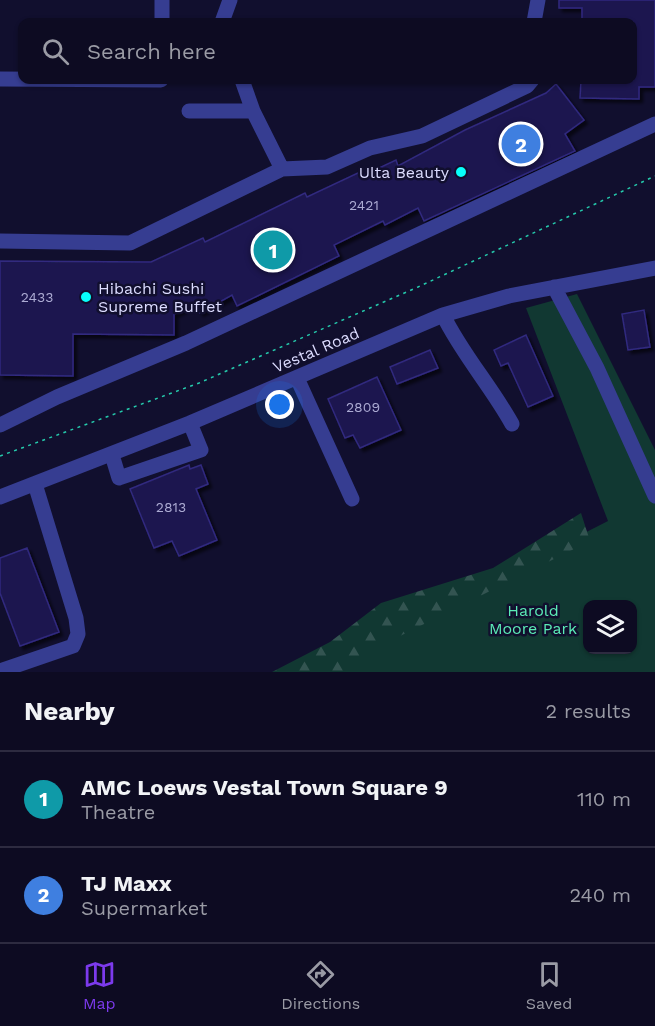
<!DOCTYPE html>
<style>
:root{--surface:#0d0b22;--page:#16142a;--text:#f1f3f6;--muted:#9a9ba5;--line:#2d2b40;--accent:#7c3aed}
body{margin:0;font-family:"Work Sans",sans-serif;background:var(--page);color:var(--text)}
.controls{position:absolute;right:18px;bottom:18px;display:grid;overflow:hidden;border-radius:12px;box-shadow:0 2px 4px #0004}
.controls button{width:54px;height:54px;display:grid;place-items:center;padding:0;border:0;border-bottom:2px solid var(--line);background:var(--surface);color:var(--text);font:30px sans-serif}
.you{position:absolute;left:280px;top:405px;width:21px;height:21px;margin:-15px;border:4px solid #fff;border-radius:50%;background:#1a73e8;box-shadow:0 0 0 9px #1a73e833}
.badge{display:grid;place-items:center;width:39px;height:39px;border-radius:50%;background:var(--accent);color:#fff;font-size:20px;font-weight:700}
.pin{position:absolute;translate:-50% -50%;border:3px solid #fff;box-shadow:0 2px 6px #0006}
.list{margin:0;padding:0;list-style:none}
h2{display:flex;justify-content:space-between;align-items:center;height:78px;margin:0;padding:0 24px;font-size:26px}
h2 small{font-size:20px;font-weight:400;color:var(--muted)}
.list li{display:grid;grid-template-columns:39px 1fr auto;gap:18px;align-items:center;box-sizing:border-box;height:96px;padding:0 24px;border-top:2px solid var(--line)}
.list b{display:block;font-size:22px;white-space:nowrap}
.list p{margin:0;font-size:20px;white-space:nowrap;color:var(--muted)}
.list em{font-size:20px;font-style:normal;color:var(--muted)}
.icon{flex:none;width:33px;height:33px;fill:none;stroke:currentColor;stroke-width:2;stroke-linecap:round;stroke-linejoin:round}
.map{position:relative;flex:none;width:655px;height:672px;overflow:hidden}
.search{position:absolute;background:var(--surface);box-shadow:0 2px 4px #0004;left:18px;right:18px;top:18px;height:66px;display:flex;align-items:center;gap:15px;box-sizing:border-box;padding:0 21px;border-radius:12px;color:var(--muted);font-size:22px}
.sheet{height:270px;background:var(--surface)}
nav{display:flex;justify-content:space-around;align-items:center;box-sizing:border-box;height:84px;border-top:2px solid var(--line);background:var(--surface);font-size:16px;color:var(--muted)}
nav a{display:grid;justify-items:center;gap:3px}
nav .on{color:var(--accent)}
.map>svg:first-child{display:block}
.green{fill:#113832;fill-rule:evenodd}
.forest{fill:url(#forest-firs)}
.building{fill:#1e1950;stroke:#30297f;stroke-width:1.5;filter:url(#shadow)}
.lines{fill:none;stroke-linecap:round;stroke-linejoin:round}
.path{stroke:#25caac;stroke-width:1.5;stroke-dasharray:3 4.5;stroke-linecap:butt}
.minor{stroke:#363d91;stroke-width:15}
.poi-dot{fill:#08fffb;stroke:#110f2e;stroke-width:2}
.labels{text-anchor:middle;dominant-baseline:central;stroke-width:5;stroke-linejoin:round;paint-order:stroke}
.number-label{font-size:14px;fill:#acabd3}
.poi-label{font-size:16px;fill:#dcdcff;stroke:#110f2e;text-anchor:end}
.street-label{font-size:16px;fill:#dcdcff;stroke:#110f2e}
.park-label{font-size:16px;fill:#5bebb6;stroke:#110f2e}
</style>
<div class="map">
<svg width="655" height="672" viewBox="0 0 655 672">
<defs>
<pattern id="forest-firs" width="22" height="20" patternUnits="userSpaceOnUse" patternTransform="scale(1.5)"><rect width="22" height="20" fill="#113832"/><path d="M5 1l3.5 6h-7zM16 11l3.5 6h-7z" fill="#335451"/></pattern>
<filter id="shadow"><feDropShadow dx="3.5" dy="3.5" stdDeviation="1.5" flood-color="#0009"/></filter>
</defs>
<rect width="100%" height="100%" fill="#110f2e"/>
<path class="green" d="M 577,294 L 655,450 L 655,672 L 333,672 L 328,663 L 608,521 L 526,308 ZM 588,604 L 632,604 L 632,650 L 588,650 Z"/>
<path class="forest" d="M 581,513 L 590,541 L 352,660 L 353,672 L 272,672 L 330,642 L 381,603 L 493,568 Z"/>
<path class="building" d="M 559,0 L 655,0 L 655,87 L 639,87 L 639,99 L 580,98 L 581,80 L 633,80 L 633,22 L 582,22 L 582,8 L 559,8 Z
M 556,84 L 584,120 L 565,134 L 575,151 L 424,221 L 418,208 L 385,225 L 383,221 L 334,245 L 339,256 L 237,306 L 232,295 L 200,313 L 196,303 L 174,314 L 174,335 L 73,334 L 73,376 L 0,375 L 0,261 L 151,262 L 203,238 L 205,242 L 305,193 L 307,197 L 360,172 L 362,176 L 396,160 L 398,166 L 465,130 L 546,93 Z
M 644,310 L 650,347 L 628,350 L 622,314 Z
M 526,335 L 553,396 L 528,407 L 508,363 L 501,366 L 494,350 Z
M 430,350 L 438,368 L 397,384 L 390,367 Z
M 377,377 L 401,430 L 360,448 L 353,435 L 345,438 L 328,399 Z
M 189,465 L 190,469 L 201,465 L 208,484 L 196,489 L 217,540 L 179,556 L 172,541 L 154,548 L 130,489 Z
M 27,548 L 59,632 L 20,646 L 0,593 L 0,558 Z"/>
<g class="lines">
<path class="path" d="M 0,456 L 199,383 L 418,287 L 655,176"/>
<path class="minor" d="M 162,22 L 162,0
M 222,22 L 230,0
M 534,22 L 538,0
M 0,79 L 161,80
M 242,80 L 253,111 L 282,169
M 189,111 L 253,111
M 0,241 L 130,243 L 282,169 L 327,167 L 370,148 L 422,136 L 527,86 L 532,80
M 554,287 L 597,368 L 655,496
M 443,315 C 462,354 491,386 512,424
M 297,378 L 352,499
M 0,425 L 57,397 L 186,343 L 655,124
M 112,455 L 119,478 L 201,450 L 190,423
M 0,497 L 190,423 L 443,315 L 509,296 L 655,268
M 0,671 L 73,646 L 78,634 L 76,618 L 35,484"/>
</g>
<g class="poi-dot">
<circle cx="461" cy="172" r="6"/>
<circle cx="86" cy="297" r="6"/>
</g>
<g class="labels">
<g class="number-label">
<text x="364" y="205">2421</text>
<text x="37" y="297">2433</text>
<text x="363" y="407">2809</text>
<text x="171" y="507">2813</text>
</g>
<g class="poi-label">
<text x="449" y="172">Ulta Beauty</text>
<text x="98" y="288" text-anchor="start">Hibachi Sushi<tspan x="98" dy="18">Supreme Buffet</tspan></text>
</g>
<g class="street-label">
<text transform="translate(316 350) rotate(-23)">Vestal Road</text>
</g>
<g class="park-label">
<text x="533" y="610">Harold<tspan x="533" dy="18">Moore Park</tspan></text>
</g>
</g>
</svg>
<div class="controls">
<button><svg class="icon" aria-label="layers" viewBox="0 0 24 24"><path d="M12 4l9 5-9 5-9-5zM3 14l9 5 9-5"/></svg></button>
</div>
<div class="you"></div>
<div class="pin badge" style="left:273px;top:250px;background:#0f9aa8">1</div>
<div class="pin badge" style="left:521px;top:144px;background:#3f7fe0">2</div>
<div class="search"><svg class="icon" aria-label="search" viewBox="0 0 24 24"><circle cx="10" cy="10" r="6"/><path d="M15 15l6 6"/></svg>Search here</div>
</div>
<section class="sheet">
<h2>Nearby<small>2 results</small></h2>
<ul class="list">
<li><span class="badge" style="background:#0f9aa8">1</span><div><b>AMC Loews Vestal Town Square 9</b><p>Theatre</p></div><em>110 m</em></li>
<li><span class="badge" style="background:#3f7fe0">2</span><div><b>TJ Maxx</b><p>Supermarket</p></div><em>240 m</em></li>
</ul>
</section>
<nav>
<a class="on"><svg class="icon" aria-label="map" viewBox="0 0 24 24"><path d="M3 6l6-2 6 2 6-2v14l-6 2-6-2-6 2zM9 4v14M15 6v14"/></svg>Map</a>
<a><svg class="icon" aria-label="directions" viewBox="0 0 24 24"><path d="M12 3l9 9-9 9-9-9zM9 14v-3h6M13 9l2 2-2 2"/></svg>Directions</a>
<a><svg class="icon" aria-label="saved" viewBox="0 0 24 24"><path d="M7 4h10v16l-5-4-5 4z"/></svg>Saved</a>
</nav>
